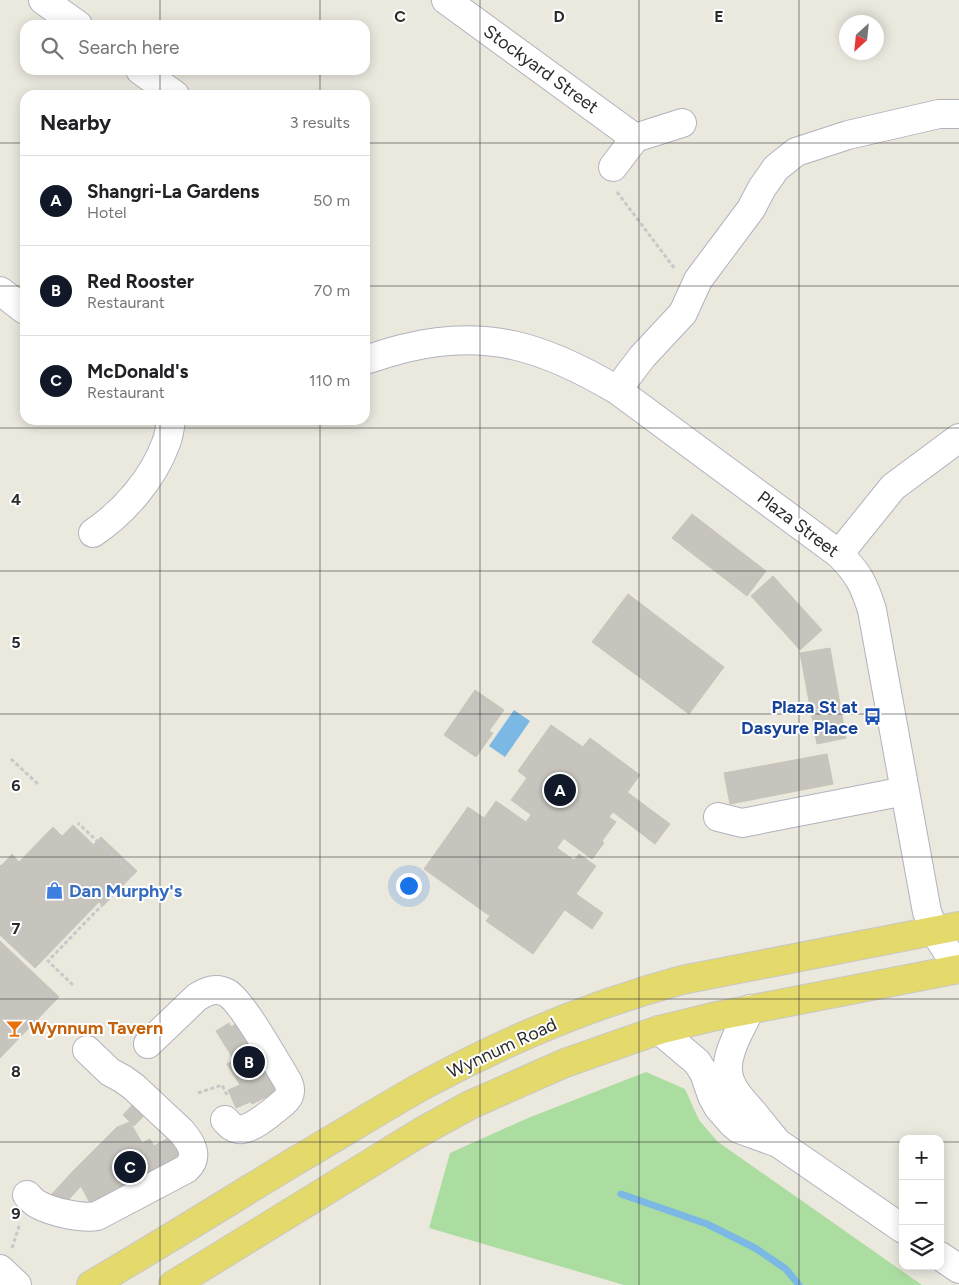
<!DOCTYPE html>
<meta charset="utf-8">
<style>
:root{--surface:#fff;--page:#f6f6f6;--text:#202124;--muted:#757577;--line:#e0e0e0;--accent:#111827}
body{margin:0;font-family:Figtree,sans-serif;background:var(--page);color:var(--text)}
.controls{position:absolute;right:15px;bottom:15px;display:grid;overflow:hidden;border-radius:10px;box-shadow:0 2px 12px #0003}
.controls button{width:45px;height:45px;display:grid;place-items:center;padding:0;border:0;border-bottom:1px solid var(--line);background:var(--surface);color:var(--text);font:25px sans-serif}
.compass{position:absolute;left:839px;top:15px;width:45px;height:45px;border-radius:50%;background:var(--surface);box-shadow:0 2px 12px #0003;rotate:207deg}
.you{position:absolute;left:408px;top:885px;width:18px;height:18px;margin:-12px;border:4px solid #fff;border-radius:50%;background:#1a73e8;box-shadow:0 0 0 8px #1a73e833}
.badge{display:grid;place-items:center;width:32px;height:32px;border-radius:50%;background:var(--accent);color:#fff;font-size:16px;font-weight:700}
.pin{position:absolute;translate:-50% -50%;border:2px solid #fff;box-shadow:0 1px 5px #0006}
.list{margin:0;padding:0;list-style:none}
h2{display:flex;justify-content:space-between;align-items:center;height:65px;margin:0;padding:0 20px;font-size:21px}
h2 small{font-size:16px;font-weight:400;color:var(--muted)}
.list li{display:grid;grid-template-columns:32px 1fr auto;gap:15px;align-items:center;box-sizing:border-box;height:90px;padding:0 20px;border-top:1px solid var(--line)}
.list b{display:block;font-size:19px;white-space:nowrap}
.list p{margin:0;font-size:16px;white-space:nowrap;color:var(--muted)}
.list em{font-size:16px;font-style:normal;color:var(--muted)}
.icon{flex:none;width:28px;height:28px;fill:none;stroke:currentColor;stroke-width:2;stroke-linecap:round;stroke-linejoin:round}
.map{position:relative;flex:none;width:959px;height:1285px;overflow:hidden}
.search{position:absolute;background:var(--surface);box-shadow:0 2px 12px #0003;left:20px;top:20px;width:350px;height:55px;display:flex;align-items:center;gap:12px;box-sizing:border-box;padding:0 18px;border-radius:15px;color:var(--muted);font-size:19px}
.panel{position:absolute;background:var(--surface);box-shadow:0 2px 12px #0003;left:20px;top:90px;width:350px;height:335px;border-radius:15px}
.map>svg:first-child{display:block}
.green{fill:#acdda0}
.water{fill:#7bb8e3}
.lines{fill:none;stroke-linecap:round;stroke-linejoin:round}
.stream{stroke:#7bb8e3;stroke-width:7}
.building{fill:#c7c4be;stroke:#c7c4b8}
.minor-casing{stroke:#b2b2bd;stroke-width:30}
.major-casing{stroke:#c8c8c8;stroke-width:30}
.path{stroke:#c8c8c8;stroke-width:3;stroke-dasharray:4 2.5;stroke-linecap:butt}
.minor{stroke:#fff;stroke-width:28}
.major{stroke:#e4d96b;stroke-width:28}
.grid{fill:none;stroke:#2b2b2b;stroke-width:1;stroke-opacity:0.55}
.labels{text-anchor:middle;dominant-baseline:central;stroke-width:4;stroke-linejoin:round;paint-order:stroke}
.street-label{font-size:18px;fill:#2b2b2b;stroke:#fff}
.transit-label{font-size:18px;font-weight:bold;fill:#164399;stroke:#fff;text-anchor:end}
.shop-label{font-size:18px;font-weight:bold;fill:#366cbe;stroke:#fff;text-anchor:start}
.food-label{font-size:18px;font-weight:bold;fill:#c56008;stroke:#fff;text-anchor:start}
.grid-label{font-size:16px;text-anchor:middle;font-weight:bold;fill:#2b2b2b;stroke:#fff;stroke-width:4;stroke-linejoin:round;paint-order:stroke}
</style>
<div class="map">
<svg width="959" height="1285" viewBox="0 0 959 1285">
<rect width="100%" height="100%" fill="#ebe8de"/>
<path class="green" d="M 646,1072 L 685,1089 L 699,1120 L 718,1142 L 922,1285 L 624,1285 L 429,1228 L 450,1153 L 528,1118 Z"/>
<path class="water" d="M 514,710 L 530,721 L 505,757 L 489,746 Z"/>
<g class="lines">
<path class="stream" d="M 621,1194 L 707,1224 L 755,1248 L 786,1269 L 799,1285"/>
</g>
<path class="building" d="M 692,514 L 766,571 L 747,596 L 672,538 Z
M 773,576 L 822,630 L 800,650 L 751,596 Z
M 628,594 L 724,667 L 689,714 L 592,642 Z
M 830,648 L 846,738 L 817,744 L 800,653 Z
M 475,690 L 504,710 L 489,731 L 493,733 L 476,757 L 444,735 Z
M 551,725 L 583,747 L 590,738 L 640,775 L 609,817 L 616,822 L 602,841 L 604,843 L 592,859 L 511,800 L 527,778 L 518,771 Z
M 827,754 L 833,784 L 730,804 L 724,773 Z
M 627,792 L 670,824 L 655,844 L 613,812 Z
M 496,801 L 526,822 L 531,815 L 564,838 L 557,848 L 574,860 L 579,854 L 596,866 L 533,954 L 486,921 L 490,916 L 424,869 L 468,807 L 484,818 Z
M 73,825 L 125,875 L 35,968 L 0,935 L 0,866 L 3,864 L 20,880 Z
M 53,827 L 62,836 L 20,880 L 3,864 L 12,854 L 19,862 Z
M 101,837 L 137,871 L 103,906 L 99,902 L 125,875 L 94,844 Z
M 576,894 L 603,913 L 592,929 L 565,910 Z
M 0,941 L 59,997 L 0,1058 Z
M 242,1020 L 282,1086 L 273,1092 L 274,1093 L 252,1104 L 227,1064 L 234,1060 L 216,1031 L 229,1023 L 231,1027 Z
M 240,1085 L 250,1102 L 236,1108 L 228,1090 Z
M 146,1090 L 158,1101 L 134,1126 L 123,1115 Z
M 130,1122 L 142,1143 L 150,1139 L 154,1146 L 174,1135 L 189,1163 L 92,1207 L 73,1171 L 117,1127 Z
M 73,1171 L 81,1186 L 63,1206 L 51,1195 Z"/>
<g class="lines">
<defs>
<path id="minor" d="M 43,0 L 78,25
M 446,0 L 635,138
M 140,70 L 175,95
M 613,167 L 635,138 L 682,123
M 0,291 L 25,310
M 365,360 C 379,356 392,351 406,348 C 488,328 546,348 617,390 L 839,554 C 858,573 864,584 872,610 L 927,912 L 934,931 L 959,969
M 617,390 L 642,357 L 683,313 L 698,280 L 751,209 L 762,188 L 776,168 L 796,152 L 848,135 L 939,114 L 959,114
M 93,533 C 124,512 153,479 166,443 C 169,436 170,427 171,420
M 839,554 L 893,487 L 959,438
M 718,817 L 742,823 L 905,791
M 750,1009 C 744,1023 735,1037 731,1051 C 722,1076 733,1091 750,1109 C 759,1120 768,1131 777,1142
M 659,1030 L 697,1062 L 704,1073 L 712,1096 L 718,1107 L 732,1123 L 739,1129 L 778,1143 L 903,1229
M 148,1044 L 197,997 C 207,991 216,987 227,993 C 242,1001 277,1064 288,1082 C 292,1091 290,1097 283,1103 C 273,1111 251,1131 238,1129 C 232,1128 229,1124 225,1120
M 27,1195 C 31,1199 34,1203 39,1205 C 52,1212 83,1219 97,1216 L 186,1169 C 200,1157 191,1142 181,1131 L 134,1087 L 123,1079 L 110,1072 L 87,1050
M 940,1256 L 959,1269
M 0,1269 L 17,1285"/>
<path id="major" d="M 91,1285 C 159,1245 225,1204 292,1163 C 337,1137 381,1109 426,1084 C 507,1040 593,1004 682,980 L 959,926
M 173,1285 L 421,1132 L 470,1105 L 565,1063 L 659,1030 L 712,1017 L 959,969"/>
</defs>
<use href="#minor" class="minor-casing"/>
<use href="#major" class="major-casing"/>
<path class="path" d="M 617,192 L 675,269
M 11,759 L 39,785
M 73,985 L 48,961 L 132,874 L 78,823
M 198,1093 L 222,1085 L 227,1095
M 12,1248 L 20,1223"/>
<use href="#minor" class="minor"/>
<use href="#major" class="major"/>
</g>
<path class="grid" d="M 160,0 L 160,25M 320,0 L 320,25M 480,0 L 480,1285M 639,0 L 639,1285M 799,0 L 799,1285M 160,70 L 160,95M 320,70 L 320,95M 0,143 L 25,143M 365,143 L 959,143M 0,286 L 25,286M 365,286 L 959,286M 160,420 L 160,1285M 320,420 L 320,1285M 0,428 L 959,428M 0,571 L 959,571M 0,714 L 959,714M 0,857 L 959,857M 0,999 L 959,999M 0,1142 L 903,1142M 940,1142 L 959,1142"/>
<defs>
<symbol id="bus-bare" viewBox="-9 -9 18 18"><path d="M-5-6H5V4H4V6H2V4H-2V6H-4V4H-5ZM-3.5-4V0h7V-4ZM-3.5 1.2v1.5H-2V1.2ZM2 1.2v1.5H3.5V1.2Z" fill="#1a4fb4" stroke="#fff" stroke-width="2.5" paint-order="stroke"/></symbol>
<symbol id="shop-bare" viewBox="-9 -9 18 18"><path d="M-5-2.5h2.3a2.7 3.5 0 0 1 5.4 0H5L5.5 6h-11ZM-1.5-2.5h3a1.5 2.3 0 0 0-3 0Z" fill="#3f7fe0" stroke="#fff" stroke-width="2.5" paint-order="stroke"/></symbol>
<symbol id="bar-bare" viewBox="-9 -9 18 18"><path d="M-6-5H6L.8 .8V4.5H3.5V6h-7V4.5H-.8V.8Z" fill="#e8710a" stroke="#fff" stroke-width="2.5" paint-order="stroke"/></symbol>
</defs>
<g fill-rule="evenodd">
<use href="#bus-bare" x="860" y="704" width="25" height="25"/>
<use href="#shop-bare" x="42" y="878" width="25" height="25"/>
<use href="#bar-bare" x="2" y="1016" width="25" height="25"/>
</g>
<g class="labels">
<g class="street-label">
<text transform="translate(541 69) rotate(36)">Stockyard Street</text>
<text transform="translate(798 524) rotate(37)">Plaza Street</text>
<text transform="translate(502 1048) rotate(-25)">Wynnum Road</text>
</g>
<g class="transit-label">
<text x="858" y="707">Plaza St at<tspan x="858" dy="21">Dasyure Place</tspan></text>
</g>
<g class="shop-label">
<text x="69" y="891">Dan Murphy's</text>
</g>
<g class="food-label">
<text x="29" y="1028">Wynnum Tavern</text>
</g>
</g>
<g class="grid-label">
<text x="400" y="22">C</text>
<text x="559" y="22">D</text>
<text x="719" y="22">E</text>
<text x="16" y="505">4</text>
<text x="16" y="648">5</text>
<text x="16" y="791">6</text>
<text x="16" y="934">7</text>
<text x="16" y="1077">8</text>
<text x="16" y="1219">9</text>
</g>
</svg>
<div class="controls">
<button>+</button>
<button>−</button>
<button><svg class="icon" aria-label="layers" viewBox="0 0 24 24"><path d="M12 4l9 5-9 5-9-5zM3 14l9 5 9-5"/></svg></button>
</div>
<svg class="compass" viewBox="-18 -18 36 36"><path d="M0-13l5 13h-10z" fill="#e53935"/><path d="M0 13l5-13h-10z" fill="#757577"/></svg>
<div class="you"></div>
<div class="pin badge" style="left:560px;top:790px">A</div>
<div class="pin badge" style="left:249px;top:1062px">B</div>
<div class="pin badge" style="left:130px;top:1167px">C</div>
<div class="search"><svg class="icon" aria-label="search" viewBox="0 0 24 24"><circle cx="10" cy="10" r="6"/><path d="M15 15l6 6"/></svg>Search here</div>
<section class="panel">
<h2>Nearby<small>3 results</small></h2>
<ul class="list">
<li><span class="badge">A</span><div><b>Shangri-La Gardens</b><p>Hotel</p></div><em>50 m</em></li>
<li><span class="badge">B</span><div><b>Red Rooster</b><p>Restaurant</p></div><em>70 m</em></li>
<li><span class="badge">C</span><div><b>McDonald's</b><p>Restaurant</p></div><em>110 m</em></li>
</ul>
</section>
</div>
